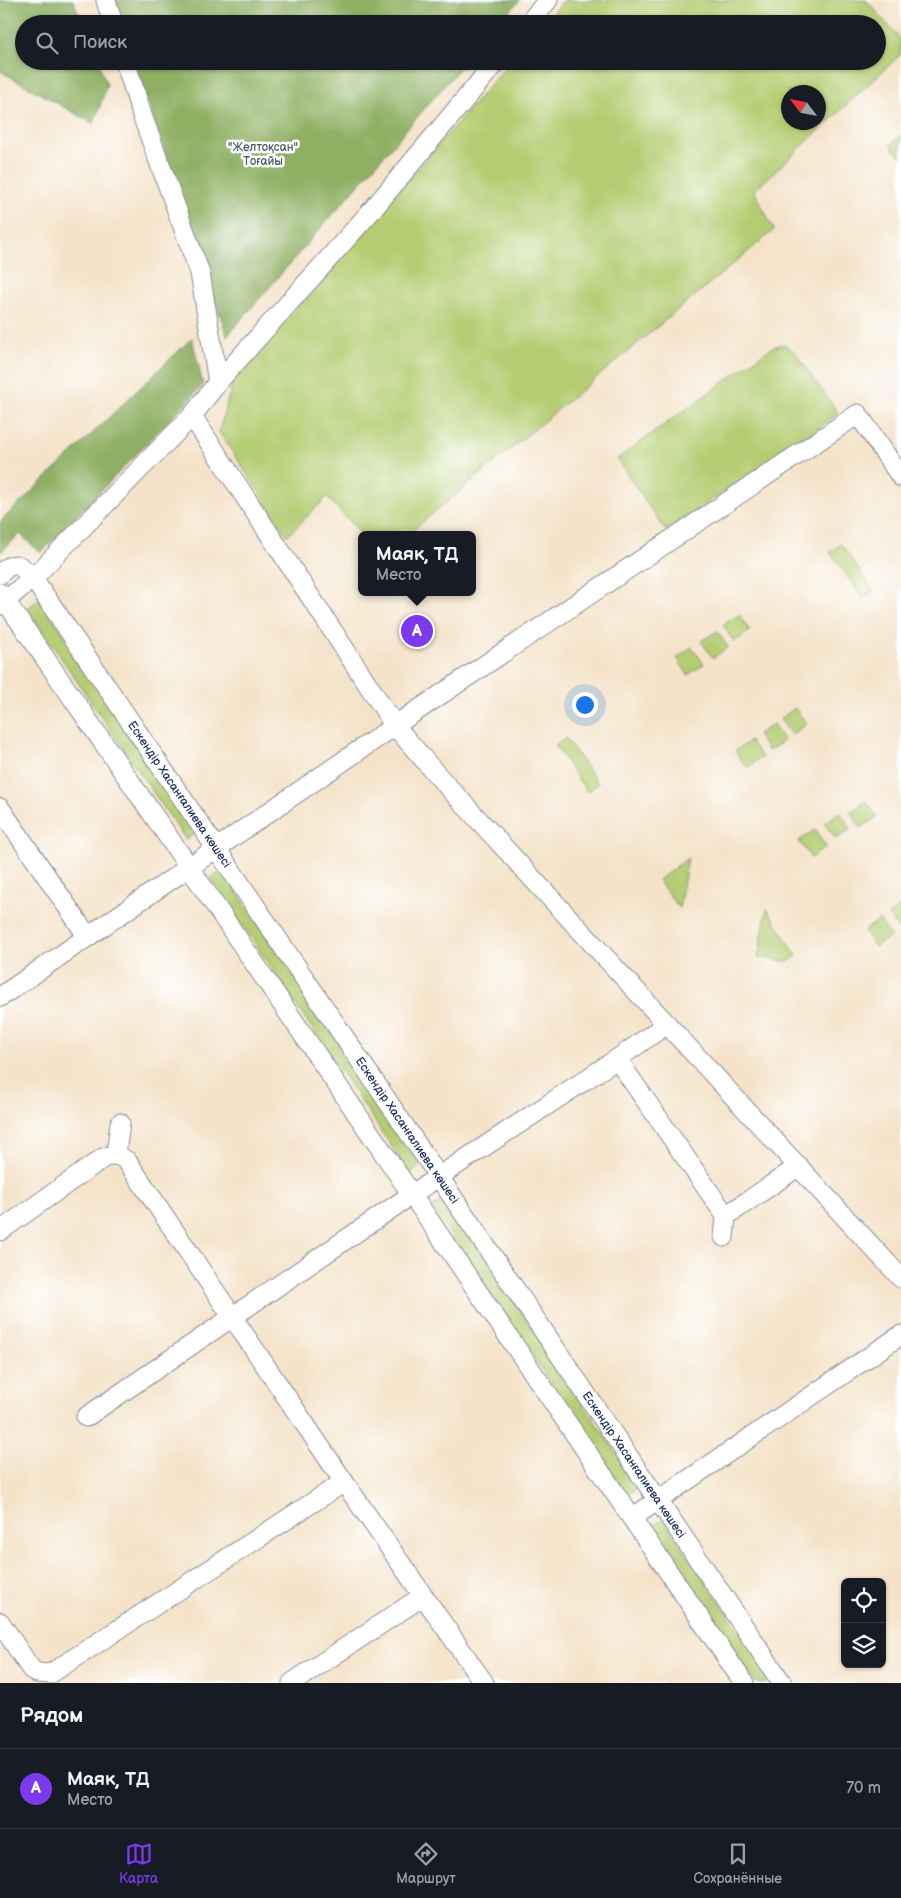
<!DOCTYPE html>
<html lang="ru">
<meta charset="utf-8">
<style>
:root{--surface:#171b24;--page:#242831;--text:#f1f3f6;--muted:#9ea1a6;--line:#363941;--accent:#7c3aed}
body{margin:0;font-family:"Balsamiq Sans",sans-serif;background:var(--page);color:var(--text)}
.controls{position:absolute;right:15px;bottom:15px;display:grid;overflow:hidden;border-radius:8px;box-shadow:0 1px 4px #0004}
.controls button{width:45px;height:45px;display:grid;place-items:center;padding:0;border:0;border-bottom:1px solid var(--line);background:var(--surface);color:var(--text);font:25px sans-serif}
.compass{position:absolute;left:781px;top:85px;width:45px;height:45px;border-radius:50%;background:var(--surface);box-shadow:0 1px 4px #0004;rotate:302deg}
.you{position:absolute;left:584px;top:704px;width:18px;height:18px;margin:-12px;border:4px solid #fff;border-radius:50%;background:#1a73e8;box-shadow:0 0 0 8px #1a73e833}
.badge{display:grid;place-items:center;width:32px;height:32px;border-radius:50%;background:var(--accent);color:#fff;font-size:16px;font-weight:700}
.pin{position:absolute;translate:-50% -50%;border:2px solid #fff;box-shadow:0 1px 5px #0006}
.popup{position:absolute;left:358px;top:531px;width:118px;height:65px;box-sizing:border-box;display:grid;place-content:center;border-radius:8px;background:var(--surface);filter:drop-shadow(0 1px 4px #0005);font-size:16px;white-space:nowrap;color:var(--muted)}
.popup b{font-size:19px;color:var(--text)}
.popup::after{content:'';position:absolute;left:50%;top:100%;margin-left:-10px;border:10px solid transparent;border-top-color:var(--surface)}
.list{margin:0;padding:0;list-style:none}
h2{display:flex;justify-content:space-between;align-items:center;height:65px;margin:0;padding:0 20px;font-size:21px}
h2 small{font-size:16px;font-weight:400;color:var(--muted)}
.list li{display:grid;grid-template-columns:32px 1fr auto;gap:15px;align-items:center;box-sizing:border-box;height:80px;padding:0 20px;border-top:1px solid var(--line)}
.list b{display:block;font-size:19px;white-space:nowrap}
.list p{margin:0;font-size:16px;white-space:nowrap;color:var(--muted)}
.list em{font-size:16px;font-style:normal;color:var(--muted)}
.icon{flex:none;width:28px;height:28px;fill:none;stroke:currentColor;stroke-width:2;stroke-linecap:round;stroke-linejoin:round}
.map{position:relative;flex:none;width:901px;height:1683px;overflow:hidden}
.search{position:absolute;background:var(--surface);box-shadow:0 1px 4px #0004;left:15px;right:15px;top:15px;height:55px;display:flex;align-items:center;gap:12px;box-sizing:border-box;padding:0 18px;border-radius:28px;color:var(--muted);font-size:19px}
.sheet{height:145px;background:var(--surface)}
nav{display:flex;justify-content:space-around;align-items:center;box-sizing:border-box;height:70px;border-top:1px solid var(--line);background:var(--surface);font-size:14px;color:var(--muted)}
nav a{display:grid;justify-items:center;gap:2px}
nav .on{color:var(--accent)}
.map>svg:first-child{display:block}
.green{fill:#b4cd72;stroke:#687e68;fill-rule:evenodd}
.forest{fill:#8fb064;stroke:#557061}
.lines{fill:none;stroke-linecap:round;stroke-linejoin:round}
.minor-casing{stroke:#888994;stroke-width:21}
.minor{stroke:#fff;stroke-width:19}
.labels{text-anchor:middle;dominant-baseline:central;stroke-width:5;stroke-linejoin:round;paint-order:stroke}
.park-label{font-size:12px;fill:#495e64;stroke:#fff}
.street-label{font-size:12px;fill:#1b2f5e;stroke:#fff}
</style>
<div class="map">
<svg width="901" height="1683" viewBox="0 0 901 1683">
<rect width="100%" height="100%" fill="#fff"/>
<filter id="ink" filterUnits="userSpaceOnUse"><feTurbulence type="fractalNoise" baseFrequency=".02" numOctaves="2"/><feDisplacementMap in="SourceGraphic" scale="10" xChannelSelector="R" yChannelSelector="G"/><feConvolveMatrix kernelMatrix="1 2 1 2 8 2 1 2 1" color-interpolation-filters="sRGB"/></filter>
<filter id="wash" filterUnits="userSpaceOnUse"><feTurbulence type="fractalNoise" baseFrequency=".0096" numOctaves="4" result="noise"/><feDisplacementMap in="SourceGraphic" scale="20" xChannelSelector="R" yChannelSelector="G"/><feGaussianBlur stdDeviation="1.12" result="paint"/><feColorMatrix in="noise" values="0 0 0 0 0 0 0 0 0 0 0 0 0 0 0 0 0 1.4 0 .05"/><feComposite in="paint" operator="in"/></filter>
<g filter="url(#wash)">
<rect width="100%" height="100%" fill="#f4e3c9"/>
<path class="green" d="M 564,0 L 866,0 L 901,40 L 901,54 L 754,191 L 774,230 L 407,535 L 362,535 L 327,497 L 287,536 L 260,493 L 219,432 L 233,381 L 511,61 L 877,61 L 877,24 L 544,24 ZM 788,92 L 818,92 L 818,122 L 788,122 Z
M 901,135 L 901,157 L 890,145 Z
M 779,345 L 785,345 L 795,352 L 839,414 L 666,531 L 617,459 L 771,348 Z
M 841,544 L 874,591 L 863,598 L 830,552 Z
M 40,599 L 196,833 L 186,840 L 27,608 Z
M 739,615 L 750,631 L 734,642 L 723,625 Z
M 717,631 L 728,647 L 713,658 L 701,641 Z
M 692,647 L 704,664 L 688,675 L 677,658 Z
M 795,708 L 807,724 L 791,735 L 780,719 Z
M 773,724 L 784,741 L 768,751 L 757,735 Z
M 566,738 L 598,784 L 587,792 L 555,745 Z
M 750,741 L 762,757 L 747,768 L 735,751 Z
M 866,801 L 877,817 L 861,828 L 850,812 Z
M 840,812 L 851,829 L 836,839 L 824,823 Z
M 815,830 L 826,847 L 811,858 L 799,841 Z
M 688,858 L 679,908 L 658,880 Z
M 223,871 L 421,1165 L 410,1174 L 211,878 Z
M 901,906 L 901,930 L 900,931 L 888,915 Z
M 767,909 L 797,956 L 787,962 L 758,957 Z
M 879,920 L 891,936 L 875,947 L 864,931 Z
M 445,1199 L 639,1487 L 627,1495 L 432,1207 Z
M 663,1519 L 775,1683 L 756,1683 L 650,1527 Z"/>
<path class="forest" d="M 0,0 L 73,0 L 83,24 L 24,24 L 24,61 L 98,61 L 107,85 L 94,124 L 0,71 Z
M 113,0 L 520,0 L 499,24 L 121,24 Z
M 134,61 L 466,61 L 227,336 Z
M 192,338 L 203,385 L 41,553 L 20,534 L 0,553 L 0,522 Z"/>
</g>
<g filter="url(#ink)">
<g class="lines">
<defs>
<g id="minor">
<path d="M 106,0 L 113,24"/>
<path d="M 528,24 L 548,0"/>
<path d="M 125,61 L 143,118 L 200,273 L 218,382"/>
<path d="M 192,416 L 395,726 L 438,776 L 901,1278"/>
<path id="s1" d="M 0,574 C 14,559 20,564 33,578 L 782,1683"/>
<path d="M 0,593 L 189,867 L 744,1683"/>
<path d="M 0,605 L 33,578 L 192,416 L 218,382 L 373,209 L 497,61"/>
<path d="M 0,808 L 88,937"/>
<path d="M 0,997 L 406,718 L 858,414 L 901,477"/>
<path d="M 617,1059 L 726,1216 L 724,1237"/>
<path d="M 116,1154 L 120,1123"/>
<path d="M 726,1216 L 799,1166"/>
<path d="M 0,1231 L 103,1158 L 116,1154 L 127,1161 L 344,1482 L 484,1683"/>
<path d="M 86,1417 L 411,1195 L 617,1059 L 667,1024"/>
<path d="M 632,1518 L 901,1335"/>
<path d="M 0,1622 L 31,1669 L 37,1673 L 50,1674 L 344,1482"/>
<path d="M 292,1683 L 423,1596"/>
</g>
</defs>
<use href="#minor" class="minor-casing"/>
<use href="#minor" class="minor"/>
</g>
</g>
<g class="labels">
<g class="park-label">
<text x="263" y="147">"Желтоқсан"<tspan x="263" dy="14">Тоғайы</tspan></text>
</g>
<g class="street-label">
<text stroke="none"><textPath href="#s1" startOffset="302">Ескендір Хасанғалиева көшесі</textPath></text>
<text stroke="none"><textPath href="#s1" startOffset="708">Ескендір Хасанғалиева көшесі</textPath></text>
<text stroke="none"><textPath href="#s1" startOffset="1112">Ескендір Хасанғалиева көшесі</textPath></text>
</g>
</g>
</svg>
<div class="controls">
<button><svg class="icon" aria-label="locate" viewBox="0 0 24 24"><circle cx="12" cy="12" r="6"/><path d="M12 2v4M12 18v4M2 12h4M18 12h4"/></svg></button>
<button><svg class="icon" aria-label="layers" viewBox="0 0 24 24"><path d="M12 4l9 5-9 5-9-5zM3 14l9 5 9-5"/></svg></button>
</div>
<svg class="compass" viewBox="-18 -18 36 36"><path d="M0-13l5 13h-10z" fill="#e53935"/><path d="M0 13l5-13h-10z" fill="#9ea1a6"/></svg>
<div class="you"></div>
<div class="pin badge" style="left:417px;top:631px">A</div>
<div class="popup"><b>Маяк, ТД</b>Место</div>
<div class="search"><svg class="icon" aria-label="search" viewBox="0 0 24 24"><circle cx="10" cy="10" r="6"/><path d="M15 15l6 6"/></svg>Поиск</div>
</div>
<section class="sheet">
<h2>Рядом<small></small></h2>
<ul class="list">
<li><span class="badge">A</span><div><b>Маяк, ТД</b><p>Место</p></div><em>70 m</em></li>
</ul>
</section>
<nav>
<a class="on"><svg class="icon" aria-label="map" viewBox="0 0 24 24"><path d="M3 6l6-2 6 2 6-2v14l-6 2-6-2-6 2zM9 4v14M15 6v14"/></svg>Карта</a>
<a><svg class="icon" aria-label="directions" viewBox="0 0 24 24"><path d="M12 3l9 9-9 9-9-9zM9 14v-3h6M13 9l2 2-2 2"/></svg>Маршрут</a>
<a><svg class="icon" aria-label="saved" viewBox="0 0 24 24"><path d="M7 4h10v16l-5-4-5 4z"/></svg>Сохранённые</a>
</nav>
